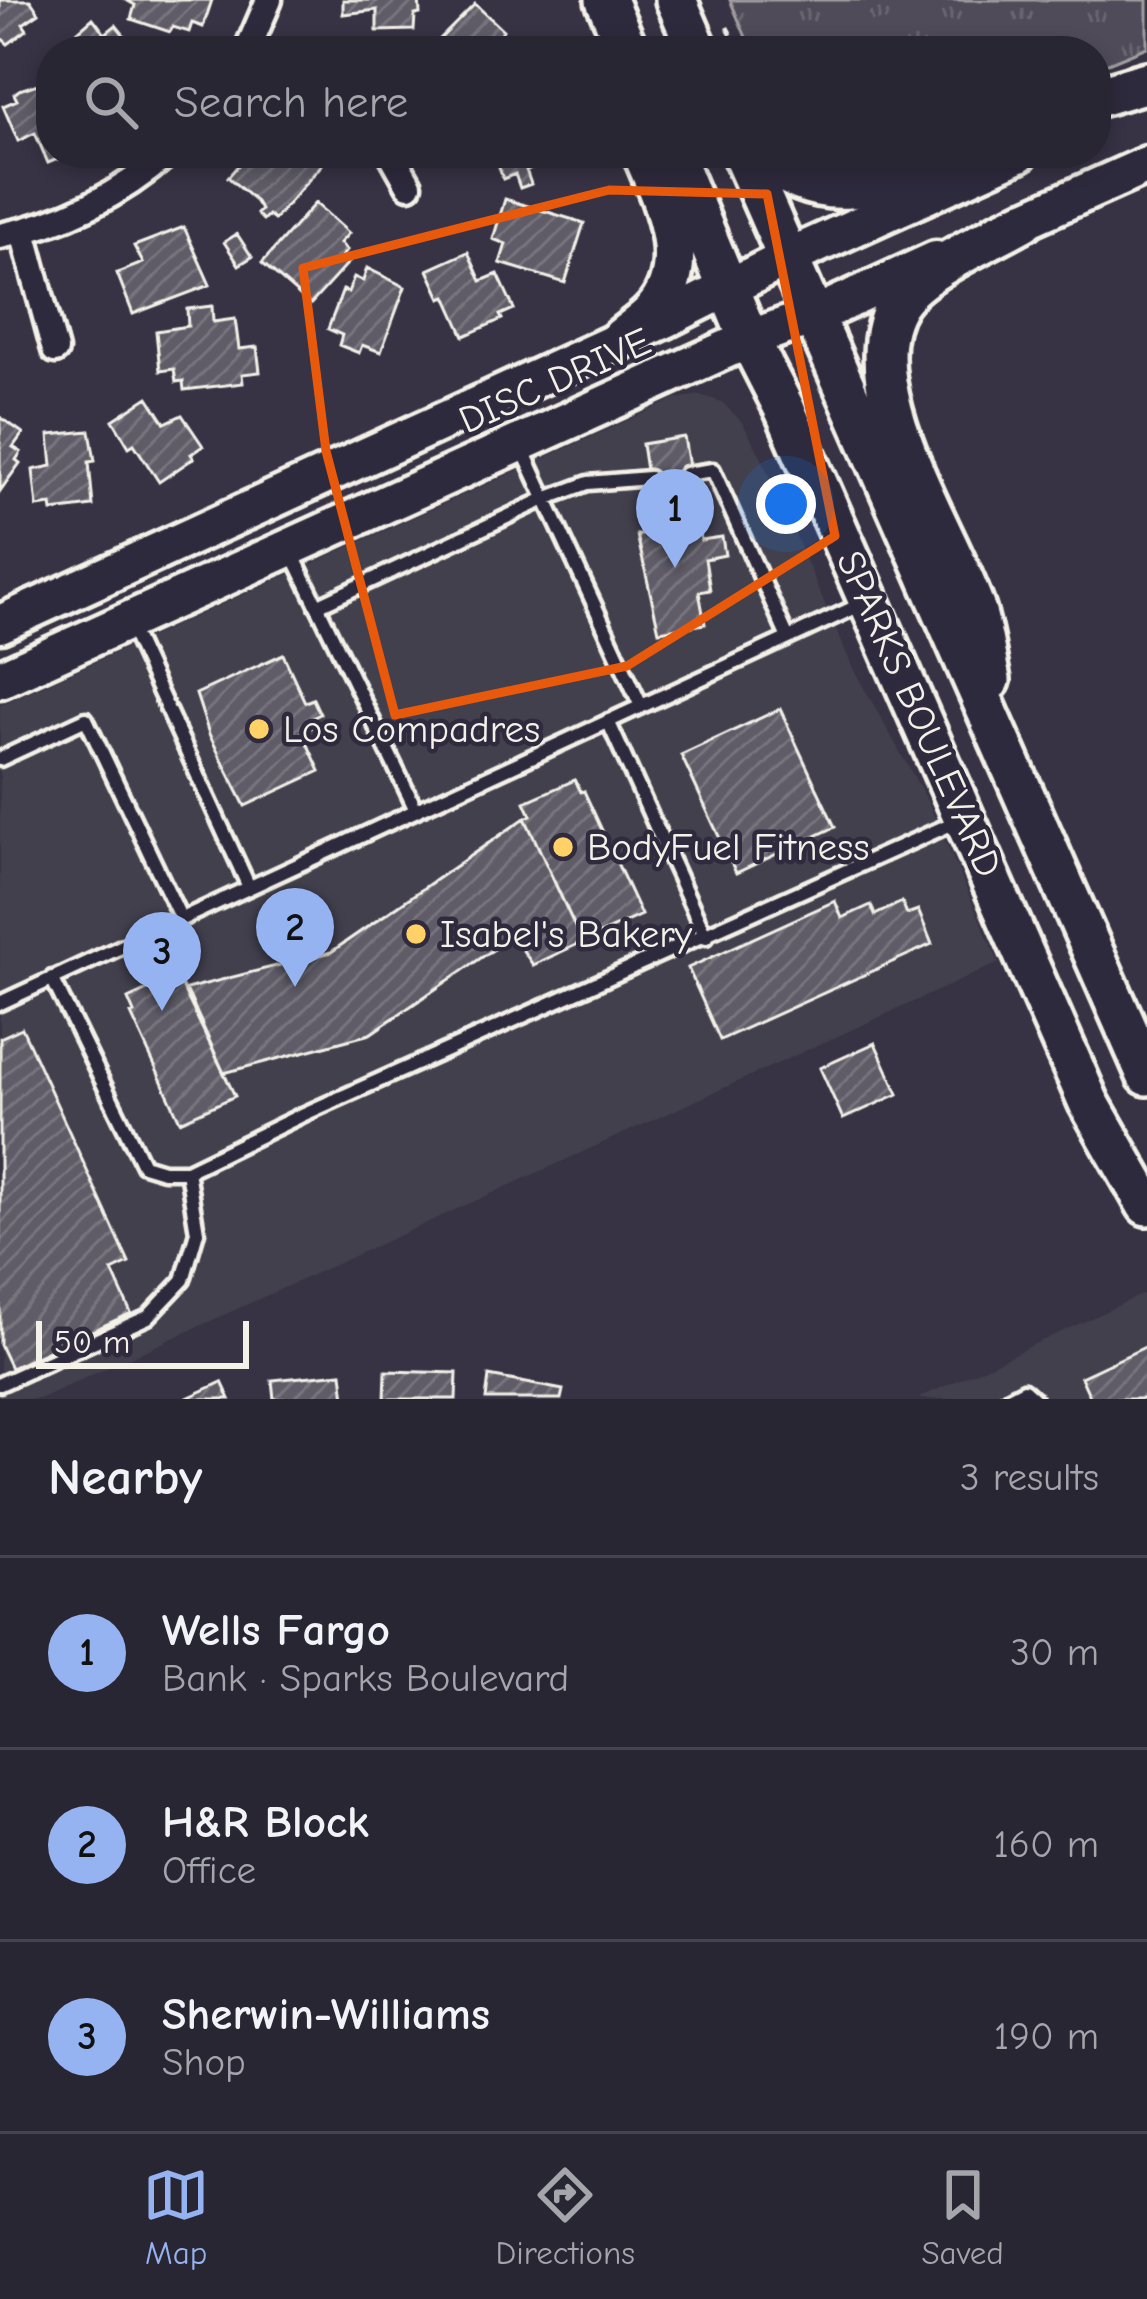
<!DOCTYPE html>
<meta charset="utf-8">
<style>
:root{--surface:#292633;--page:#312e3b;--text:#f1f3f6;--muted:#a5a5ac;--line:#45434e;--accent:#95b2f1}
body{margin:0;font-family:"Comic Neue",sans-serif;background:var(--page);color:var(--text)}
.scale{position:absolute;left:36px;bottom:30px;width:213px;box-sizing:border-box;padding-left:12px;border:6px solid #f4f1e8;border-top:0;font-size:33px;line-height:42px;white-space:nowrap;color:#f4f1e8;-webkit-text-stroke:9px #2f2a3d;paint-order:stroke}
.you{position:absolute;left:786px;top:504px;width:42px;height:42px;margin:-30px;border:9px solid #fff;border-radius:50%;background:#1a73e8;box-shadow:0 0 0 18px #1a73e833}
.badge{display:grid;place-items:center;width:78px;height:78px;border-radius:50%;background:var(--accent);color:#111;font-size:39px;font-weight:700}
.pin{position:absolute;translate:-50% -99px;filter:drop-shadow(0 3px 6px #0008)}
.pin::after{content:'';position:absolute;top:63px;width:42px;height:36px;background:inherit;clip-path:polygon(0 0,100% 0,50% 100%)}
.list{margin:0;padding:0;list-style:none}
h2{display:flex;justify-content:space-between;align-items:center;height:156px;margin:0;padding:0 48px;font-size:51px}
h2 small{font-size:39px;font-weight:400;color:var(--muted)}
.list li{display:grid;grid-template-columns:78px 1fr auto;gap:36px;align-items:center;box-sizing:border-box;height:192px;padding:0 48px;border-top:3px solid var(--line)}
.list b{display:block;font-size:45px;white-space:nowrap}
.list p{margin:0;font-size:39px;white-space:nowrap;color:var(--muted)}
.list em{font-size:39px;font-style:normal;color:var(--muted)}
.icon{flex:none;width:66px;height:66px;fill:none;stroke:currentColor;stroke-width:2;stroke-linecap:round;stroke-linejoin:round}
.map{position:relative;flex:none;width:1147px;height:1399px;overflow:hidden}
.search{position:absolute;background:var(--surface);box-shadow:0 6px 18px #0003;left:36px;right:36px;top:36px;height:132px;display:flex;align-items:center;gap:30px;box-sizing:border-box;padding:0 42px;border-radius:48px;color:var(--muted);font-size:45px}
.sheet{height:732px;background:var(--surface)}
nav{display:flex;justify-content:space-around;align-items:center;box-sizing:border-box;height:168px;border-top:3px solid var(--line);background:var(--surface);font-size:33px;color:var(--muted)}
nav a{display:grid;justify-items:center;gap:6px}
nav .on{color:var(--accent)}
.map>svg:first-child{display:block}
.built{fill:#433f4e}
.grass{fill:url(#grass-tufts);stroke:#a29ea0;stroke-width:3}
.building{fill:url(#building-hatch);stroke:#f4f1e8;stroke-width:3}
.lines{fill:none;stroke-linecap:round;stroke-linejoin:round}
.service-casing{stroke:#f4f1e8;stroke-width:21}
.minor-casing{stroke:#f4f1e8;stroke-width:33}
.secondary-casing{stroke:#f4f1e8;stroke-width:45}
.primary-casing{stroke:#f4f1e8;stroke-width:48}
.path{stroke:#f4f1e8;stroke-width:4.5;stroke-dasharray:9 9;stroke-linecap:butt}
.service{stroke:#2f2a3d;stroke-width:12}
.minor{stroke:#2f2a3d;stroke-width:24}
.secondary{stroke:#2f2a3d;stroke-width:36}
.primary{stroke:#2f2a3d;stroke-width:39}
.marked{fill:none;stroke:#e8590c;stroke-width:9;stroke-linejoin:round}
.poi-dot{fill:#ffd166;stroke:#2f2a3d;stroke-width:4.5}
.labels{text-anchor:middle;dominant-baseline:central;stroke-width:9;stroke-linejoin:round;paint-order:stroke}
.street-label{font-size:39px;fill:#f4f1e8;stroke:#2f2a3d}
.poi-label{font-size:39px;fill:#f4f1e8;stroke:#2f2a3d;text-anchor:start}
</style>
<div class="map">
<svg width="1147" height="1399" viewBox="0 0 1147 1399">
<defs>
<pattern id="grass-tufts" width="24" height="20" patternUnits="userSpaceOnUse" patternTransform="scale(3)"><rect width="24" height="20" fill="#504b59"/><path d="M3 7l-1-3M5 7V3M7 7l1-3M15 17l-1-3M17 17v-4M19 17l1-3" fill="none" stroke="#6a6571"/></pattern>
<pattern id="building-hatch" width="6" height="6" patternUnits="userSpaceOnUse" patternTransform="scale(3)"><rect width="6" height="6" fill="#5f5c67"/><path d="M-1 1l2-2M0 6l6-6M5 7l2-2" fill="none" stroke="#77747d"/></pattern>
</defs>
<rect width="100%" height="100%" fill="#373244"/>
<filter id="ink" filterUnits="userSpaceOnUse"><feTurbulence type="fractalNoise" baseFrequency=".00833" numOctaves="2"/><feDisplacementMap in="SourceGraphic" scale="24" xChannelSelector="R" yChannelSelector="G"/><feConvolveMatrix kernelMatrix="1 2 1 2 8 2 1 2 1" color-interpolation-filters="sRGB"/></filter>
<g filter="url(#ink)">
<path class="built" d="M 700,395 L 722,402 L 742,422 L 760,454 L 853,668 L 928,802 L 999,963 L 39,1399 L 0,1399 L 0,705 L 675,399 Z
M 1147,1292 L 1147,1399 L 918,1399 L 923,1396 Z"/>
<path class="grass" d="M 730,0 L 1147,0 L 1147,47 L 1096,68 L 1096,51 L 752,51 Z"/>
<path class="building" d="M 0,0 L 30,0 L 39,13 L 23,24 L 27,30 L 8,44 L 0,37 Z
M 126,0 L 212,0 L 203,27 L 192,23 L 189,32 L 173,27 L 170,32 L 131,19 L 135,5 Z
M 343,0 L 419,0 L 420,14 L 415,15 L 414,30 L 377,31 L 377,10 L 343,14 Z
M 475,4 L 503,30 L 491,51 L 428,51 Z
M 93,18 L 105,34 L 116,25 L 137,51 L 82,51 L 89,45 L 78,31 Z
M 50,80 L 51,153 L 72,153 L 48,163 L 35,133 L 18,141 L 3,106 L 17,100 L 14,94 L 19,90 Z
M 249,153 L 321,153 L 326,160 L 274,220 L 268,215 L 263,220 L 257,214 L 261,210 L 256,202 L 228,177 Z
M 494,153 L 555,153 L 531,162 L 533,168 L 526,170 L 531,184 L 520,188 L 515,174 L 503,179 Z
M 505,199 L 584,223 L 565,283 L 500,263 L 506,244 L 493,239 Z
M 315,203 L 349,233 L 340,243 L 347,250 L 342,256 L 349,262 L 310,305 L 262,263 Z
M 184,227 L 210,285 L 133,314 L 117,273 L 143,263 L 134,246 Z
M 237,234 L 252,257 L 239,265 L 224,242 Z
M 468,252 L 481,281 L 498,274 L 514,309 L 500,315 L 502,319 L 464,336 L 446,296 L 441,298 L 428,270 Z
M 367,268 L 405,287 L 381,352 L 362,345 L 359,353 L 339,345 L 342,335 L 328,329 L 343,290 L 348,292 L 354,277 L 363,281 Z
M 212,306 L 213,322 L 235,319 L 239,349 L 257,347 L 260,372 L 242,374 L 243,383 L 184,390 L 183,381 L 176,382 L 174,369 L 160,371 L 156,331 L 188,326 L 187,309 Z
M 148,397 L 165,423 L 182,415 L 203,446 L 191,454 L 194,458 L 159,482 L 134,444 L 129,447 L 113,420 Z
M 0,417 L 23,433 L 13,447 L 21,452 L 16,460 L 20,463 L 0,491 Z
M 90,431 L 95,461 L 89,462 L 93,506 L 52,511 L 51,505 L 37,507 L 33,470 L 52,466 L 49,435 Z
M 684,437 L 695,502 L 652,510 L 642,444 Z
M 695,502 L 701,540 L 722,537 L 725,555 L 705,559 L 710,590 L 699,592 L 705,624 L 659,631 L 637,535 L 643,535 L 639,512 Z
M 283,654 L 305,702 L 313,699 L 320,714 L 312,718 L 315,726 L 302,732 L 320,771 L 245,806 L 209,734 L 196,694 Z
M 780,709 L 835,827 L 736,873 L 681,755 Z
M 575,780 L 581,792 L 584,791 L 641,915 L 582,942 L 525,818 L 531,815 L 525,802 Z
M 525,818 L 582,942 L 533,965 L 513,936 L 370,1034 L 224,1073 L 186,989 L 331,952 Z
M 835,901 L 842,918 L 871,905 L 875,915 L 902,902 L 907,914 L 918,910 L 932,944 L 720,1040 L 688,968 Z
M 177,976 L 235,1096 L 180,1121 L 131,1014 L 134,1013 L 128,999 Z
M 22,1028 L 129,1263 L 112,1271 L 131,1313 L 11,1368 L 0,1345 L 0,1038 Z
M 875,1043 L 898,1094 L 843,1119 L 820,1068 Z
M 1147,1346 L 1147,1399 L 1091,1399 L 1081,1377 Z
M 386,1371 L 457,1373 L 456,1399 L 385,1399 Z
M 342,1373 L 345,1399 L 274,1399 L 272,1380 Z
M 489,1376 L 563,1390 L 561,1399 L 486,1399 Z
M 222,1382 L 230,1399 L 185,1399 Z"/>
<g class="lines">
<defs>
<path id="service" d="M 521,446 L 641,706
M 686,474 L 713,470 L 788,638
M 290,549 L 416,810
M 317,606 L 545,499 L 588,483 L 649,478
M 128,623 L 249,887
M 608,721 L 706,937
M 0,759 L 86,719 L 181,919
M 52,978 L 143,1165 L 163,1171 L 187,1171 L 302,1115 L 958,821
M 0,1003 L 862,604
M 0,1384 L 148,1317 L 183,1280 L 197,1232 L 187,1171
M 1007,1399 L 1024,1390 L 1034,1399"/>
<path id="minor" d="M 247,51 L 269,0
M 391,153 L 409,185
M 23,232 L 55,350
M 0,236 C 62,224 121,195 168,153"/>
<path id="secondary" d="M 997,232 L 1147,165
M 0,624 L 666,319 L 787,258 L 1019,153
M 0,679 L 749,339 L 813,316 L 936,260"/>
<path id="primary" d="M 606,0 L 628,51
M 676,0 L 698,51
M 1096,97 L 1147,82
M 672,153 L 749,339 L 785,410 L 1089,1103 L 1147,1205
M 742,153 L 1147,1075
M 761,153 C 821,214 885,184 953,153
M 617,342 C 628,332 643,323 653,312 C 695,266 663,200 643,153
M 990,680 C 985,656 982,630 974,607 C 948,531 846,380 899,301 C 922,269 988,241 1023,221"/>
</defs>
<use href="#service" class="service-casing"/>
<use href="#minor" class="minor-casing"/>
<use href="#secondary" class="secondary-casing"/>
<use href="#primary" class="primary-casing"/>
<path class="path" d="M 727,27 L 740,51"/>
<use href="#service" class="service"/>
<use href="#minor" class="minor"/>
<use href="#secondary" class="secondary"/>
<use href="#primary" class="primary"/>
</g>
</g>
<path class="marked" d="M 609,190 L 767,194 L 835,536 L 627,666 L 395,715 L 326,451 L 303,268 Z"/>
<g class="poi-dot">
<circle cx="259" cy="729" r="12"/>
<circle cx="563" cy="847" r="12"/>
<circle cx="416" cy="934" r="12"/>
</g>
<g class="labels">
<g class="street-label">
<text transform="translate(555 381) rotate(-24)">DISC DRIVE</text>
<text transform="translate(919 714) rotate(66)">SPARKS BOULEVARD</text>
</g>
<g class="poi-label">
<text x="283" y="729">Los Compadres</text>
<text x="587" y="847">BodyFuel Fitness</text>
<text x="440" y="934">Isabel's Bakery</text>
</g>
</g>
</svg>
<div class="scale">50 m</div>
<div class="you"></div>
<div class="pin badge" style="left:675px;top:568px">1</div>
<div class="pin badge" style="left:295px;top:987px">2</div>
<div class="pin badge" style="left:162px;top:1011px">3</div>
<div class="search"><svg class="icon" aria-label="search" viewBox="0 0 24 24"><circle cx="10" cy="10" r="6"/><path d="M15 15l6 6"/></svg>Search here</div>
</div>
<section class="sheet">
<h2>Nearby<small>3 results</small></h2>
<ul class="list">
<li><span class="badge">1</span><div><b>Wells Fargo</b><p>Bank · Sparks Boulevard</p></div><em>30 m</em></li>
<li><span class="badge">2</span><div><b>H&amp;R Block</b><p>Office</p></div><em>160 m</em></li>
<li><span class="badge">3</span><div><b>Sherwin-Williams</b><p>Shop</p></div><em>190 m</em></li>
</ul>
</section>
<nav>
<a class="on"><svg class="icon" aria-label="map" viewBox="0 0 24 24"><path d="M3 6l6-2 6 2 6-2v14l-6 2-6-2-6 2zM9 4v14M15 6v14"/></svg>Map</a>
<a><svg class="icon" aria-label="directions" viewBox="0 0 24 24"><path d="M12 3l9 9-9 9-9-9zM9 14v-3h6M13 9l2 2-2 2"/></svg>Directions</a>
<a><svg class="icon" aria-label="saved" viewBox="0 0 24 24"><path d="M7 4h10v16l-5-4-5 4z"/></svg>Saved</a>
</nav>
